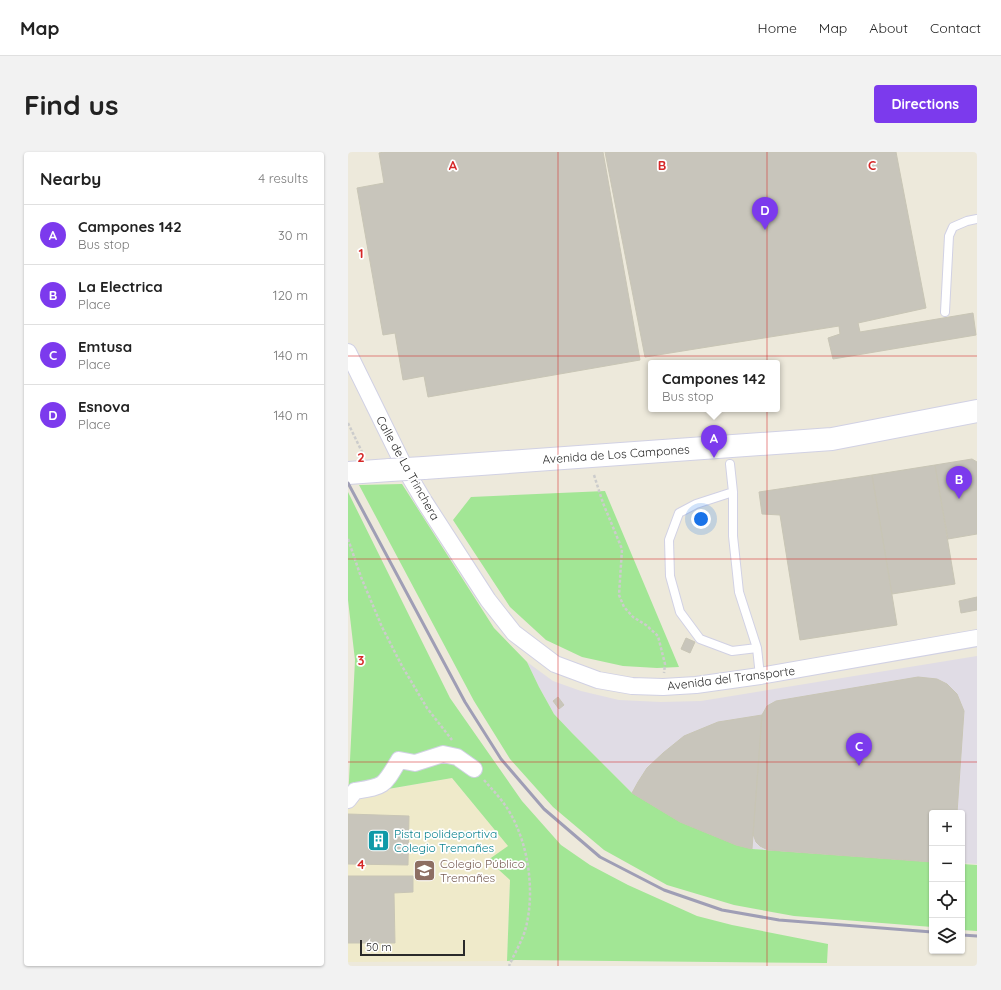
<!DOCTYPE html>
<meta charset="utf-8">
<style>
:root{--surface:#fff;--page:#f2f2f2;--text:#222;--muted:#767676;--line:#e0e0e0;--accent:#7c3aed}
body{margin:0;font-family:Quicksand,sans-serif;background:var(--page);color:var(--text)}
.controls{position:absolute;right:12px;bottom:12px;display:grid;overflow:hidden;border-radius:4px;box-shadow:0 1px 3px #0004}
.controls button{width:36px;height:36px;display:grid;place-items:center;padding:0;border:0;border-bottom:1px solid var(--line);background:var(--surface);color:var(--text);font:20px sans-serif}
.scale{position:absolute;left:12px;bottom:10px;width:105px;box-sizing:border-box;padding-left:4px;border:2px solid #2a2a2a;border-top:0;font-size:11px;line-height:14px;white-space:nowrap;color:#2a2a2a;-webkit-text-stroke:3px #fff;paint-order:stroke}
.you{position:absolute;left:353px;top:367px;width:14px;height:14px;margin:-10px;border:3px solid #fff;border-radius:50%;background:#1a73e8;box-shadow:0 0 0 6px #1a73e833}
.badge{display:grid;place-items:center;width:26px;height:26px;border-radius:50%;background:var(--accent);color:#fff;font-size:13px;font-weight:700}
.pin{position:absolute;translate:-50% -33px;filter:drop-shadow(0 1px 2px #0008)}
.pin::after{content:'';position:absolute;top:21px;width:14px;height:12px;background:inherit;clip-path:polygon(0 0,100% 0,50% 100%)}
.popup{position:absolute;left:300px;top:208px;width:132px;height:52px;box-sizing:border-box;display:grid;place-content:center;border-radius:4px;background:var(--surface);filter:drop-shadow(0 1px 3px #0005);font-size:13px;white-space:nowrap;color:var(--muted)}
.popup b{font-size:15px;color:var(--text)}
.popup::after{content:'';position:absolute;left:50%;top:100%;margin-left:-8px;border:8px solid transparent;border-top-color:var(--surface)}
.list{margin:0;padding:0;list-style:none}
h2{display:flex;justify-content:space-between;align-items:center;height:52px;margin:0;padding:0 16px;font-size:17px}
h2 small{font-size:13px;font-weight:400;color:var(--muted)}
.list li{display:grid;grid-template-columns:26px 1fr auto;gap:12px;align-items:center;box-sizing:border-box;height:60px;padding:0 16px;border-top:1px solid var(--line)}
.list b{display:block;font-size:15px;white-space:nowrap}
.list p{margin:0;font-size:13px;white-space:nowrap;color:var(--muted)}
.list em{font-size:13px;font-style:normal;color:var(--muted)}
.icon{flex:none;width:22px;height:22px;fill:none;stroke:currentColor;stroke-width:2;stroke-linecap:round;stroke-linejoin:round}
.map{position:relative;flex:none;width:629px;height:814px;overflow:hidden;border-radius:4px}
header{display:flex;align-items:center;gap:24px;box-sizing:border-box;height:56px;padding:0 20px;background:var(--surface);border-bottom:1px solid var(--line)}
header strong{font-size:19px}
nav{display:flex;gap:22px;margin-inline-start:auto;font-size:14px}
.intro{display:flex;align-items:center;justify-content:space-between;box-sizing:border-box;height:96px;padding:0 24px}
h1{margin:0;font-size:28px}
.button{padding:10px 18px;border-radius:4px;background:var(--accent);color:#fff;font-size:14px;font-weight:700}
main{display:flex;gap:24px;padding:0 24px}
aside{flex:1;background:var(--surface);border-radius:4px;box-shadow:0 1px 3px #0004}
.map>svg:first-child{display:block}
.industrial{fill:#e0dce5}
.education{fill:#efeaca}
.green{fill:#a2e695}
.building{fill:#c8c5bb;stroke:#c8c5b5}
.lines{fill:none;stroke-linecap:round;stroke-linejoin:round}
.lane-casing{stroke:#d1d1e4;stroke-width:10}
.street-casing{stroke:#d1d1e4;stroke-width:18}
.secondary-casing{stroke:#d1d1e4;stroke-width:24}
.path{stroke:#ccc;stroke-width:2.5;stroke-dasharray:3 2;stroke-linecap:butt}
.lane{stroke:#fff;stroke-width:8}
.street{stroke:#fff;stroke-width:16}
.secondary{stroke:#fff;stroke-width:22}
.rail{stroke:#9f9eb5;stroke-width:3}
.secondary-bridge-casing{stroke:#d1d1e4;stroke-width:24;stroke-linecap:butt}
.secondary-bridge{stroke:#fff;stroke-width:22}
.grid{fill:none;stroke:#d62828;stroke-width:1;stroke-opacity:0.55}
.labels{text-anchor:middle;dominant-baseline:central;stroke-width:3.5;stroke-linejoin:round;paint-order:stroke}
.street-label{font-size:12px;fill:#2a2a2a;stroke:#fff}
.culture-label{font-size:12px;fill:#0d838f;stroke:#fff;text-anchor:start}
.education-label{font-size:12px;fill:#785e54;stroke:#fff;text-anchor:start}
.grid-label{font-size:13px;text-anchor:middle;font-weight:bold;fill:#d62828;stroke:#fff;stroke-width:3.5;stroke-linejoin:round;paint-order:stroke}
</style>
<header>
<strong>Map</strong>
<nav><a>Home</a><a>Map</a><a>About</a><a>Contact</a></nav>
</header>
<div class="intro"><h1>Find us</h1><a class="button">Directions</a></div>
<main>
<aside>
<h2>Nearby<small>4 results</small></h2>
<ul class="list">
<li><span class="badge">A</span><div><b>Campones 142</b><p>Bus stop</p></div><em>30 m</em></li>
<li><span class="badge">B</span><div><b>La Electrica</b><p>Place</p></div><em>120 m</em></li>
<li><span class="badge">C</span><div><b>Emtusa</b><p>Place</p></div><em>140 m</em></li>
<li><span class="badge">D</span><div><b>Esnova</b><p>Place</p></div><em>140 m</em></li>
</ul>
</aside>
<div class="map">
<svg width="629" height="814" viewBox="0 0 629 814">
<rect width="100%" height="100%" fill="#ede9db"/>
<path class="industrial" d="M 629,504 L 629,712 L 614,711 L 614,661 L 584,661 L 584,710 L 404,697 L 388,693 L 332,670 L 284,641 L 224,581 L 206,562 L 191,535 L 179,510 L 205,529 L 233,539 L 271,548 L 313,550 L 353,549 Z"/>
<path class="education" d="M 104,626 L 160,694 L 162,728 L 159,809 L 0,810 L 0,650 L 8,643 Z"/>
<path class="green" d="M 54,332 L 146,476 L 179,510 L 191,535 L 206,562 L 224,581 L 284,641 L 332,670 L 388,693 L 404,697 L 584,710 L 584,775 L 446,764 L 386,753 L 319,733 L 256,698 L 205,655 L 162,607 L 126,549 L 11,333 Z
M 257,339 L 331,515 L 309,516 L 275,514 L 234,505 L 198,488 L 162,455 L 105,368 L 123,345 Z
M 0,340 L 102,546 L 174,649 L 213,693 L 242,713 L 280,733 L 349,764 L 384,773 L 480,792 L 479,811 L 167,808 L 159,809 L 162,728 L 140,708 L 160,694 L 104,626 L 40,637 L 0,648 L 7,508 L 0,448 Z
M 614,712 L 629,713 L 629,779 L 614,778 Z"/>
<path class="building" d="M 36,0 L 255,0 L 292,208 L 80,245 L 76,224 L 55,228 L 47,181 L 35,183 L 9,36 L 36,31 L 31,1 Z
M 257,0 L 548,0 L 578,156 L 510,171 L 512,180 L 625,161 L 628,183 L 485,207 L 480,186 L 492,182 L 491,174 L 297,205 Z
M 624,307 L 629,310 L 629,382 L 600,387 L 587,313 Z
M 587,313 L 607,432 L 544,442 L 524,323 Z
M 524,323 L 549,473 L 452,488 L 432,363 L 414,362 L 411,340 Z
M 629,445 L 629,458 L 613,461 L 611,449 Z
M 338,486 L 347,490 L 342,501 L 333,497 Z
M 570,525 L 589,527 L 599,532 L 609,542 L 616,559 L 609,661 L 584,661 L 584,710 L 420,698 L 412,694 L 408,690 L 405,682 L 414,563 L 419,554 L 428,549 Z
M 210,545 L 216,553 L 211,557 L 205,549 Z
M 414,563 L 404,697 L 388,693 L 332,670 L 284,641 L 290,630 L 299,616 L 315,601 L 336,584 L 370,570 Z
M 0,662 L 61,664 L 60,713 L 0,712 Z
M 0,724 L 65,724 L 65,740 L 46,741 L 47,791 L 0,791 Z"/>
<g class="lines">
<defs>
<path id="lane" d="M 597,160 L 601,84 L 605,75 L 619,69 L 629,67
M 382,312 L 385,340 L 385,384 L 391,440 L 409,496
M 385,340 L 348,352 L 331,361 L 321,388 L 322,424 L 332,460 L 352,487 L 384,499 L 409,496 L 412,524"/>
<path id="street" d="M 0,200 L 60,322 L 76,349 L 140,448 L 166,481 L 207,512 L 250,528 L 284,534 L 315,535 L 348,533 L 412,524 L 629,486
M 0,648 L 7,639 C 37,634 35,635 51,608 L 67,611 L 95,602 L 109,605 L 126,617"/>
<path id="secondary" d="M 76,316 L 484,287 L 629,259
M 0,321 L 42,318"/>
</defs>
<use href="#lane" class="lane-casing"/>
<use href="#street" class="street-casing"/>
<use href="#secondary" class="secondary-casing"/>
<path class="path" d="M 0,271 L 16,304
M 246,323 L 255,351 L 274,397 L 271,443 L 276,455 L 285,465 L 298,473 L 310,484 L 317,512 L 316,521
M 0,387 L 13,425 L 34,475 L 54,514 L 79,556 L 104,588
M 136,628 C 142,635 148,641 154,649 C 179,681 188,735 178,775 C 175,788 166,802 161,814"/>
<use href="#lane" class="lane"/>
<use href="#street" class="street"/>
<use href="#secondary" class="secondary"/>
<path class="rail" d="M 0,331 L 117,550 L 153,607 L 196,657 L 252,705 L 316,738 L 374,758 L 431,768 L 584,780
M 614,783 L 629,784"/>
<defs>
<path id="secondary-bridge" d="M 42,318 L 76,316"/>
</defs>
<use href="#secondary-bridge" class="secondary-bridge-casing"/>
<use href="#secondary-bridge" class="secondary-bridge"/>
</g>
<path class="grid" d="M 210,0 L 210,814M 419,0 L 419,814M 0,204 L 629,204M 0,407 L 629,407M 0,610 L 629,610"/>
<defs>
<symbol id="building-square" viewBox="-11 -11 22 22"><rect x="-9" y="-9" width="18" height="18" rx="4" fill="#0f9aa8" stroke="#fff"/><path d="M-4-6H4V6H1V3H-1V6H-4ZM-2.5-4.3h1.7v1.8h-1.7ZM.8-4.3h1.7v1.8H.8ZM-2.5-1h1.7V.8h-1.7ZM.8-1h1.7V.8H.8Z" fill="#fff"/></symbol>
<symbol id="school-square" viewBox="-11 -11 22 22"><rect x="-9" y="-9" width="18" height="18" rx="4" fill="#8d6e63" stroke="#fff"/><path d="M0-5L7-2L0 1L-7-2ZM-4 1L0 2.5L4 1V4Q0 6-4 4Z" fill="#fff"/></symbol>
</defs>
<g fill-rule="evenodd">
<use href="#building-square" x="18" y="676" width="25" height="25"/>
<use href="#school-square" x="64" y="706" width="25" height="25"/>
</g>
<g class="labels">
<g class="street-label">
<text transform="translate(268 302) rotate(-4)">Avenida de Los Campones</text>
<text transform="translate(60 316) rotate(61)">Calle de La Trinchera</text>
<text transform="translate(383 526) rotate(-7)">Avenida del Transporte</text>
</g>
<g class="culture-label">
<text x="46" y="681">Pista polideportiva<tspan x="46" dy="14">Colegio Tremañes</tspan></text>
</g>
<g class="education-label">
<text x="92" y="711">Colegio Público<tspan x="92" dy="14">Tremañes</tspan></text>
</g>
</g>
<g class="grid-label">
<text x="105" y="18">A</text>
<text x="314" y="18">B</text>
<text x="524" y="18">C</text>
<text x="13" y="106">1</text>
<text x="13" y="310">2</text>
<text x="13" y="513">3</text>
<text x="13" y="717">4</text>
</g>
</svg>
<div class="controls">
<button>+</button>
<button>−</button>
<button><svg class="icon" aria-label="locate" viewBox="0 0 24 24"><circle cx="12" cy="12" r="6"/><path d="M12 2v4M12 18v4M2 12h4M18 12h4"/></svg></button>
<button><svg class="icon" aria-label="layers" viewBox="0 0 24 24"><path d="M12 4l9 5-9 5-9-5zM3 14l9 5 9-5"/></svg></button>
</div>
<div class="scale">50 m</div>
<div class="you"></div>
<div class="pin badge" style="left:366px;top:306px">A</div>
<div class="popup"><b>Campones 142</b>Bus stop</div>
<div class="pin badge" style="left:611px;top:347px">B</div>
<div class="pin badge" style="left:511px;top:614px">C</div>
<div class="pin badge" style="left:417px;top:78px">D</div>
</div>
</main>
